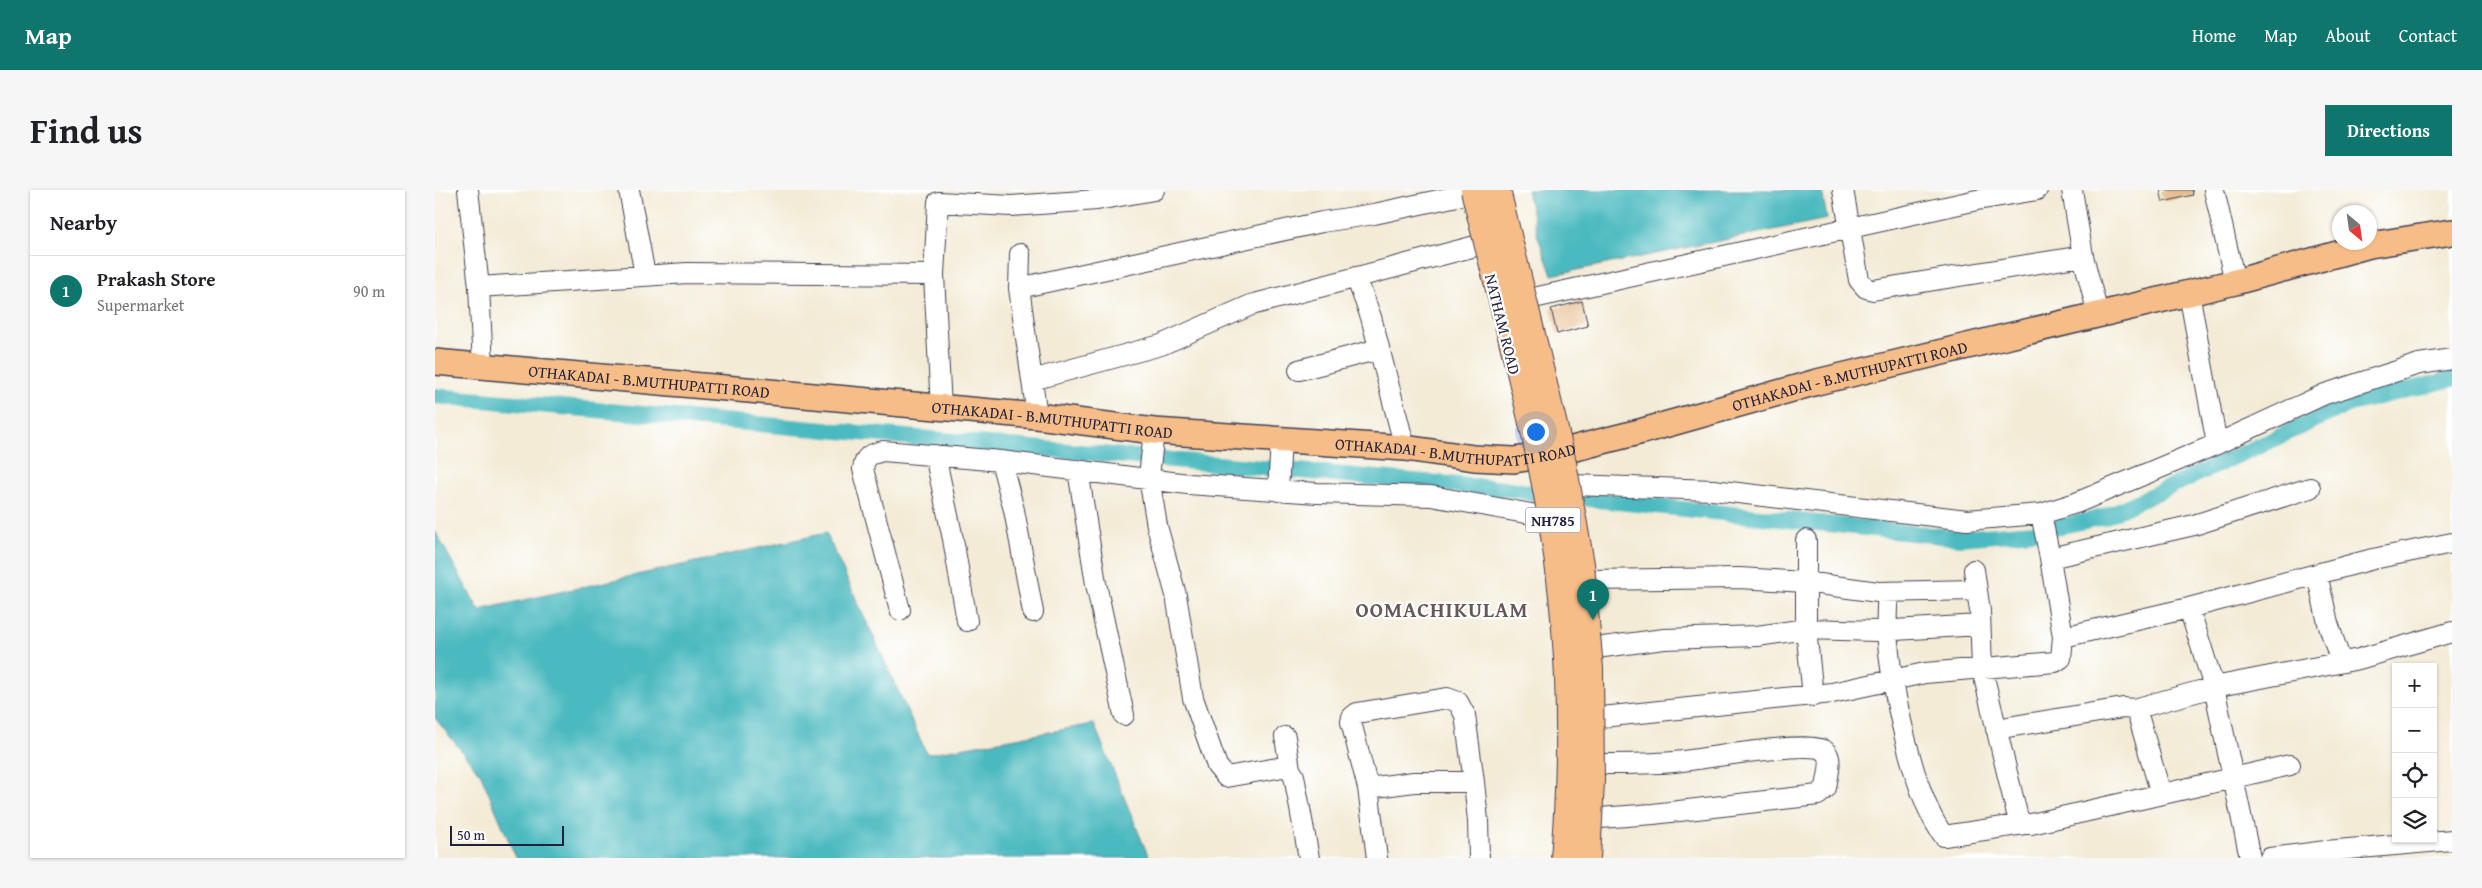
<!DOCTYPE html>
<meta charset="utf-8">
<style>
:root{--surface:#fff;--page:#f6f6f6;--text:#202124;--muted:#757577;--line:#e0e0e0;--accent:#0f766e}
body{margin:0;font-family:"Gentium Book Plus",serif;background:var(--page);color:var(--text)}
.controls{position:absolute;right:15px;bottom:15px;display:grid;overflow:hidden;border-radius:0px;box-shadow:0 1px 4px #0004}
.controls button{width:45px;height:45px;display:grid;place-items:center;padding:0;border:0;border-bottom:1px solid var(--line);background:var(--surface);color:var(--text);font:25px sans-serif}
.compass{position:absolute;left:1897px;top:15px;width:45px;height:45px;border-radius:50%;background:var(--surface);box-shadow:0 1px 4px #0004;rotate:151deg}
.scale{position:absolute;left:15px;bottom:12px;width:114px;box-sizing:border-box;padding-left:5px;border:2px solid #22223b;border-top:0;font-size:14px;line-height:18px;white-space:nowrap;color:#22223b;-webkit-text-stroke:4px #fff;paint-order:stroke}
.you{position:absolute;left:1100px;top:241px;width:18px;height:18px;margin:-12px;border:4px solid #fff;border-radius:50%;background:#1a73e8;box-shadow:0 0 0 8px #1a73e833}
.badge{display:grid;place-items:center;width:32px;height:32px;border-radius:50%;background:var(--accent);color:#fff;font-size:16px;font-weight:700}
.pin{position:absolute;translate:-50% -41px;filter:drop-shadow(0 1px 2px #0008)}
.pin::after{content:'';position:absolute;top:26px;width:18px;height:15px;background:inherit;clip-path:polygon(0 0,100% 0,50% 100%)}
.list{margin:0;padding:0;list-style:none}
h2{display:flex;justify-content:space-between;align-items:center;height:65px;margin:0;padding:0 20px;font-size:21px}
h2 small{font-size:16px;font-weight:400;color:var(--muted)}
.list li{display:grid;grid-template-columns:32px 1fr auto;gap:15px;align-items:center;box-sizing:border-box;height:70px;padding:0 20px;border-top:1px solid var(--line)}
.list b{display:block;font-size:19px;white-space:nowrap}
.list p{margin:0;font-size:16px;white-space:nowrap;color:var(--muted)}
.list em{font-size:16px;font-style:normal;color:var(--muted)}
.icon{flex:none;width:28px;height:28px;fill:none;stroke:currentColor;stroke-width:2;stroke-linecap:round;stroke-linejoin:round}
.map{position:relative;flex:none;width:2017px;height:668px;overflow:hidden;border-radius:0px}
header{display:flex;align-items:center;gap:30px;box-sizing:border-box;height:70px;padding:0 25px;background:var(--accent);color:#fff}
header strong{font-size:24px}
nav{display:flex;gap:28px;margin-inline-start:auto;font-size:18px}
.intro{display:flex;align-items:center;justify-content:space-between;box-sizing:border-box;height:120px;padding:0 30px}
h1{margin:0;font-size:35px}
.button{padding:12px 22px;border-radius:0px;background:var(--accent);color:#fff;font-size:18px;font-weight:700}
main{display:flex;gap:30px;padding:0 30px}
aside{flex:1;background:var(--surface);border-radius:0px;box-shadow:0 1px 4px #0004}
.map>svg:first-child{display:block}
.water{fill:#4bbac0;stroke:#366e7e}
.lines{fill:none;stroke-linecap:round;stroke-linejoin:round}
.canal{stroke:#4bbac0;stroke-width:16}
.building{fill:#e6bb8a}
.minor-casing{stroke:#414052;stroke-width:22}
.major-casing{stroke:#414052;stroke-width:28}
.minor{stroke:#fff;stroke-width:20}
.major{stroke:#f7bd88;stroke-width:25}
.highway-bridge-casing{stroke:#414052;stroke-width:30;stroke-linecap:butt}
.highway-bridge{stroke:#f7bd88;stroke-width:28}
.labels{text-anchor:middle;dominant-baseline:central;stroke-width:4.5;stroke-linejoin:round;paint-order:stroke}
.shield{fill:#fff;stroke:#646476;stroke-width:1}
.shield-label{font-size:15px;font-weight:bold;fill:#22223b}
.street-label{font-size:16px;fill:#22223b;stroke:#fff}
.district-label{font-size:21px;font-weight:bold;letter-spacing:1px;fill:#675857;stroke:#fff}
</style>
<header>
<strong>Map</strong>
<nav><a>Home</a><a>Map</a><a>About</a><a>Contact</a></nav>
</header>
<div class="intro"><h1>Find us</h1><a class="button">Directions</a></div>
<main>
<aside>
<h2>Nearby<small></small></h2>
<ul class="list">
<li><span class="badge">1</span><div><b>Prakash Store</b><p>Supermarket</p></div><em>90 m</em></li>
</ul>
</aside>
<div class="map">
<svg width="2017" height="668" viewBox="0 0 2017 668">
<rect width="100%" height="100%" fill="#fff"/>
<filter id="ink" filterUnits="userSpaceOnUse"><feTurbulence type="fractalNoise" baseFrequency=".02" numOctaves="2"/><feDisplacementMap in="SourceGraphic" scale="10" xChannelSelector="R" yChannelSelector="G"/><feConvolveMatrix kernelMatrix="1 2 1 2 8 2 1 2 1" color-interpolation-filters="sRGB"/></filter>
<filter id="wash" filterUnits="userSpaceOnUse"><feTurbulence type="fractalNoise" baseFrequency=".0096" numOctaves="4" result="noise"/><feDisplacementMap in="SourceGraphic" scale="20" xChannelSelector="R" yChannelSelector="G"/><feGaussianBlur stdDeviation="1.12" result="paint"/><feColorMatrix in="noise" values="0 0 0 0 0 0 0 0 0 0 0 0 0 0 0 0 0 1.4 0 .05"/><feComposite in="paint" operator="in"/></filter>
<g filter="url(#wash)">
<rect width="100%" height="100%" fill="#f3ebd6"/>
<path class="water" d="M 1092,0 L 1387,0 L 1392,29 L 1117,85 L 1103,47 Z
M 0,341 L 44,420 L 391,343 L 492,564 L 659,534 L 714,668 L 81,668 L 46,585 L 0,528 Z"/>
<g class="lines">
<path class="canal" d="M 0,206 L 1082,300 L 1096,303
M 1154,309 L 1525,348 L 1599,342 L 1669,327 L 1915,214 L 2017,189"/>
</g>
<g id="blocks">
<path class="building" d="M 1725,0 L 1757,0 L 1758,5 L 1728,12 Z
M 1147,111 L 1153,136 L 1122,144 L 1116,119 Z"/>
</g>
</g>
<g filter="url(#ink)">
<use href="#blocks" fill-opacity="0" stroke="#414052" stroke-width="1"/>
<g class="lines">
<defs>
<path id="minor" d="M 33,0 L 44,97
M 194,0 L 210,85
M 1408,0 L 1424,90 L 1431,98 L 1438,100 L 1648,66
M 1637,0 L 1648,66 L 1663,124
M 1779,0 L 1800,92
M 585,64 L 584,98 L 602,226
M 921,87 L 936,127 L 970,258
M 584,98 L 887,32 L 939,24 L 1036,3
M 1754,103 L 1782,254
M 1094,109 L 1542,10 L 1602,0
M 48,176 L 44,97 L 252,83 L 499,85
M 864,180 L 944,159
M 597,190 L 726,155 L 816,115 L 1048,54
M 506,218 L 499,85 L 503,12 L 576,16 L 662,10 L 719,0
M 719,241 L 714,287 L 722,336 L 741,405 L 758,508 L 782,576 L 791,587 L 848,577 L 855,579 L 859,586 L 874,668
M 500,265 L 518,349 L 532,431
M 566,271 L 579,320 L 598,422
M 643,280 L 661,394 L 689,525
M 1138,295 L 1278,300 L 1532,330 L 1606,324 L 1641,313 L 1782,254 L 1890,204 L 1984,174 L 2017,169
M 843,301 L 846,250
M 1606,324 L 1615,368 L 1759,335 L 1875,298
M 1371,350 L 1371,439 L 1378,506
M 1539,380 L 1545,421 L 1547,479 L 1583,628 L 1589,634 L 1596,634 L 1855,575
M 1153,390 L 1304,388 L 1370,392 L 1443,402 L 1541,400
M 1453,402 C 1452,415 1451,428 1452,440 C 1455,491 1478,607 1509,646 L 1589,634
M 465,420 L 428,279 C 430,265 436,264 448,261 L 566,271 L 753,294 L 882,303 L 996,306 L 1113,327
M 1628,447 L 1754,418 L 1882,384
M 1161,458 L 1229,449 L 1322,446 L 1371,439 L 1442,441 L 1545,435
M 1906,472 L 1893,433 L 1882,384 L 1938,369 L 2017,353
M 1699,519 L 1779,497 L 1754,418
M 1167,527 L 1397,503 L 1490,483 L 1620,472 L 1626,468 L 1628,447 L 1615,368
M 1561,539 L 1688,518 L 1699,519 L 1703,525 L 1726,604
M 850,547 L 855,579
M 933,598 L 916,532 L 917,527 L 922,523 L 1012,508 L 1023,512 L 1030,525 L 1039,592
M 1165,628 L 1218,624 L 1383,605 L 1391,598 C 1392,588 1399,568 1390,561 C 1375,549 1264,570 1239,572 C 1215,574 1190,574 1166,574
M 942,668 L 933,598 L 979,592 L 1039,592 L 1043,631 L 1044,668
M 1815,668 L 1779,497 L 1924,469 L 2017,442
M 1835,668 L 1891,661 L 2017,650"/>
<g id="major">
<path id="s1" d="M 0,172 L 602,226 L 719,241 L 970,258 L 1039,268 L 1079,270 L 1117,264 L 1208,241 L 1382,192 L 1800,92 L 1935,55 L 2017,42"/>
</g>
</defs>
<use href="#minor" class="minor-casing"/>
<use href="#major" class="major-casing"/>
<use href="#minor" class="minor"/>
<use href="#major" class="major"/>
<defs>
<path id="highway-bridge" d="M 1040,0 C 1067,111 1101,227 1119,339 C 1137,449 1139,558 1130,668
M 1061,0 L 1127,273 L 1145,374 L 1154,479 L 1155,591 L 1151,668"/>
</defs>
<use href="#highway-bridge" class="highway-bridge-casing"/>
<use href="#highway-bridge" class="highway-bridge"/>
</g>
</g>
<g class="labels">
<rect class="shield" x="1090.5" y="317.5" width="55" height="25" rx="4"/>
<g class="shield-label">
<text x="1118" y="330">NH785</text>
</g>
<g class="street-label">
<text transform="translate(1068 134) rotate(76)">NATHAM ROAD</text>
<text stroke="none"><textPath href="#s1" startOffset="1430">OTHAKADAI - B.MUTHUPATTI ROAD</textPath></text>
<text stroke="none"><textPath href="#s1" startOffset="215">OTHAKADAI - B.MUTHUPATTI ROAD</textPath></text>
<text stroke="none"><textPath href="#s1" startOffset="620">OTHAKADAI - B.MUTHUPATTI ROAD</textPath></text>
<text stroke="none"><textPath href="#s1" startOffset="1025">OTHAKADAI - B.MUTHUPATTI ROAD</textPath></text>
</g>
<g class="district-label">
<text x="1007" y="419">OOMACHIKULAM</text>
</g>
</g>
</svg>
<div class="controls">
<button>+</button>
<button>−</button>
<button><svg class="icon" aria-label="locate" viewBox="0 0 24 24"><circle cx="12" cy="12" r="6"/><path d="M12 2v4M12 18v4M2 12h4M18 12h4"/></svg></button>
<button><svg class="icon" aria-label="layers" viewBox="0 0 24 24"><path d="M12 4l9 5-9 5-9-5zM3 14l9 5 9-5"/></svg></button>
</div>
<svg class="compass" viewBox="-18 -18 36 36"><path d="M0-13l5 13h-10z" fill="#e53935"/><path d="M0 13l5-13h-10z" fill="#757577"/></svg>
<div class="scale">50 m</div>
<div class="you"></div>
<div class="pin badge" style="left:1158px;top:430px">1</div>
</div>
</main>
